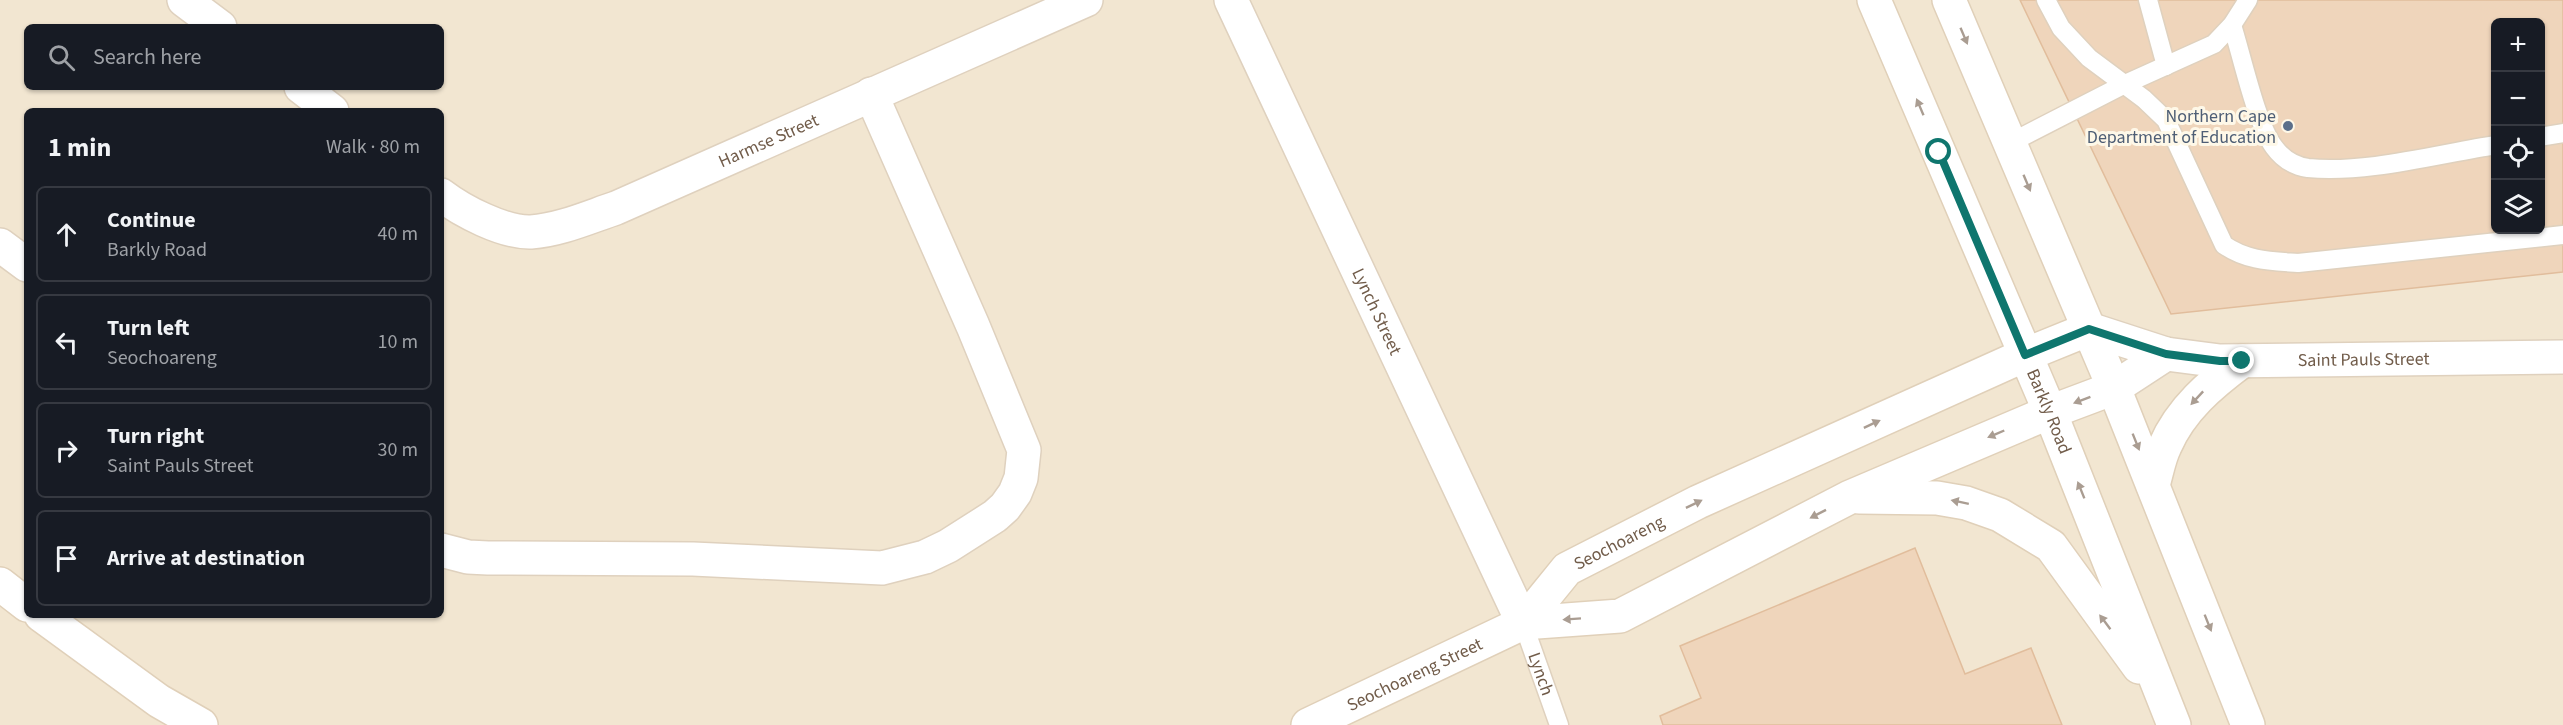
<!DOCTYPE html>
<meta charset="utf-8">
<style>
:root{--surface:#171b24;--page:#242831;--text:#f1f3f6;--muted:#9ea1a6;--line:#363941}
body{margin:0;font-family:"Source Sans 3",sans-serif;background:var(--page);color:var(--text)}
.controls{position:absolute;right:18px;top:18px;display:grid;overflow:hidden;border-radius:9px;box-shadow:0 2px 4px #0004}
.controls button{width:54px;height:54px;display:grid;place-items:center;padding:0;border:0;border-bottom:2px solid var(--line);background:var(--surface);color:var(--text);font:30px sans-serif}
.stop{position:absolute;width:18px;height:18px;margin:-14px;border:4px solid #0f766e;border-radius:50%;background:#fff}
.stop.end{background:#0f766e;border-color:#fff;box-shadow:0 2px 6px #0008}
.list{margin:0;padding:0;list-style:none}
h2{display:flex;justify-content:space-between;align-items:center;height:78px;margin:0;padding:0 24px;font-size:26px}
h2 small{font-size:20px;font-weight:400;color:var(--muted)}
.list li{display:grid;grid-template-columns:39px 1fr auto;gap:18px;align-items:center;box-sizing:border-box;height:96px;margin:0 12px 12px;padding:0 12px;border:2px solid var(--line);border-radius:9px}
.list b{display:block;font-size:22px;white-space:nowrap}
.list p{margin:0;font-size:20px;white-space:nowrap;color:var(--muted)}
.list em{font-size:20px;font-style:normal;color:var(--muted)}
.icon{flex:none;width:33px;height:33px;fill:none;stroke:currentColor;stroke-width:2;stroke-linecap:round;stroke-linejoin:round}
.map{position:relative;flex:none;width:2563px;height:725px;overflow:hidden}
.search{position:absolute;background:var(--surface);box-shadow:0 2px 4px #0004;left:24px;top:24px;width:420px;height:66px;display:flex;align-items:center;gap:15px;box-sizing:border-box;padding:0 21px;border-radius:9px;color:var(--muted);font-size:22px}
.panel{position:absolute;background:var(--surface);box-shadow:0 2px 4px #0004;left:24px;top:108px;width:420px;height:510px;border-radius:9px}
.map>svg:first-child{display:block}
.residential{fill:#f2e6d1;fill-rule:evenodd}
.building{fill:#efd5bb;stroke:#e1bd9c;stroke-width:1.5;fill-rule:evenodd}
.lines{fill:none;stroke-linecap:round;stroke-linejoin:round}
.lane-casing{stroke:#dfd1be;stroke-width:21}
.street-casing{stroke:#dfd1be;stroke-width:36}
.secondary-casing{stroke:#e0d0b9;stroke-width:36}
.lane{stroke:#fff;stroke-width:18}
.street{stroke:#fff;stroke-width:33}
.secondary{stroke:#fff;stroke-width:33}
.oneway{fill:#aa9d92}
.route{stroke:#0f766e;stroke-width:8}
.service-dot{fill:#5c6f8a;stroke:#fef8e8;stroke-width:2}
.labels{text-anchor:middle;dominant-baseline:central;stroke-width:6;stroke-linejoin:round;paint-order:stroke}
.service-label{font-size:18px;fill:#4e5e75;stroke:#fef8e8;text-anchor:end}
.street-label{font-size:18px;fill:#715c4a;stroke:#fef8e8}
</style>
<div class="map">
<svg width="2563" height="725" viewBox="0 0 2563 725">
<rect width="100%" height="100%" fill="#fbf4e2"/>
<path class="residential" d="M 0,0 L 2563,0 L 2563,725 L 0,725 ZM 2496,22 L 2540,22 L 2540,230 L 2496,230 ZM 27,27 L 441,27 L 441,87 L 27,87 ZM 27,111 L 441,111 L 441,615 L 27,615 Z"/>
<path class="building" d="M 2020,0 L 2563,0 L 2563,272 L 2171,314 ZM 2496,22 L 2540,22 L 2540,230 L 2496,230 Z
M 1915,548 L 1965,674 L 2031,648 L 2062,725 L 1663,725 L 1660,716 L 1701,698 L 1680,646 Z"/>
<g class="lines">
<defs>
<g id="lane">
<path d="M 2046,0 L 2061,28 L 2089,58 L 2144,99 L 2166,120 L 2224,245 C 2247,261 2271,261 2298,263 L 2563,235"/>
<path d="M 2148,0 L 2166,66"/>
<path d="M 2232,25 C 2242,56 2256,123 2274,147 C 2282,158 2294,166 2308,168 C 2365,174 2438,154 2496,145"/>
<path d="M 2540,137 L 2563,133"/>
<path d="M 2010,143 L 2123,85 L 2214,44 L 2232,25 L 2248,0"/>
<path id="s1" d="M 1523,623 L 1559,725"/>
</g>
<g id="street">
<path d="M 184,0 L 220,27"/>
<path id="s2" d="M 1231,0 L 1523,623"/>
<path d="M 301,87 L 332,111"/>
<path id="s3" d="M 441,195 C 462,211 504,233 531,232 C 560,230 589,217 616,208 L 1086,0"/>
<path d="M 0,245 L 27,265"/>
<path id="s4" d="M 2089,329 L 2166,354 L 2220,361 L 2563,357"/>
<path d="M 2114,388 L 2166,354"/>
<path d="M 441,550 L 468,557 L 488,558 L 693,559 L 882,568 L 925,557 L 948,546 L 995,516 L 1005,507 L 1015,493 L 1021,478 L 1024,450 L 973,326 L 871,94"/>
</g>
<g id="secondary">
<path id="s5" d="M 1874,0 L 2050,412 L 2174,725"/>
<path d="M 1949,0 L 2114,388 L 2248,725"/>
<path d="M 2153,485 C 2157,472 2159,458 2165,446 C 2181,409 2211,384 2242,361"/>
<path d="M 1859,497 L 1937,498 L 1966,503 L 2000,515 L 2051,546 L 2139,667"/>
<path d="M 0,584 L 27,605"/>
<path d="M 41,615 L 159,701 L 201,725"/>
<path id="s6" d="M 1523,623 L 1567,569 L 1698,502 L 2025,355 L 2089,329"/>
<path id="s7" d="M 1308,725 L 1523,623 L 1620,616 L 1850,497 L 2050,412 L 2114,388"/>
</g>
</defs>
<use href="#lane" class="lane-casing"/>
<use href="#street" class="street-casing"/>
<use href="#secondary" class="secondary-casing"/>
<use href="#lane" class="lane"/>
<use href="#street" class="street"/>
<use href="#secondary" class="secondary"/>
</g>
<defs><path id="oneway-solid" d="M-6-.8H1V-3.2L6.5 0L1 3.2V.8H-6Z" transform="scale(1.5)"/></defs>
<g class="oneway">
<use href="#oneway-solid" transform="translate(1964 36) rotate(67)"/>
<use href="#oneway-solid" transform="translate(1920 107) rotate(-113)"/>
<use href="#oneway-solid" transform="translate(2027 183) rotate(67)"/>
<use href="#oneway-solid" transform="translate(2197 398) rotate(133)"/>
<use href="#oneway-solid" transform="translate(2082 400) rotate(159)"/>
<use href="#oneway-solid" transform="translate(1872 424) rotate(-25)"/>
<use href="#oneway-solid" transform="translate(1996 434) rotate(157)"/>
<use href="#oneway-solid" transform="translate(2136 442) rotate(68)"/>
<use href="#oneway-solid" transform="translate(2081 490) rotate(-112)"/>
<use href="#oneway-solid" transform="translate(1960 502) rotate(-168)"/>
<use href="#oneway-solid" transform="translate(1694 504) rotate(-26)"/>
<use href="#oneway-solid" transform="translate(1818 514) rotate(153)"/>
<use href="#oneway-solid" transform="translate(1572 619) rotate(176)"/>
<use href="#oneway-solid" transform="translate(2105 622) rotate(-127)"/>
<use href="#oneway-solid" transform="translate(2208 623) rotate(68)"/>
</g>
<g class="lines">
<path class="route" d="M 1939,152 L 2025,355 L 2089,329 L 2166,354 L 2220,361 L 2242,361"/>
</g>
<circle class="service-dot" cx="2288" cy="126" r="6"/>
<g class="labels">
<g class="service-label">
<text x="2276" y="116">Northern Cape<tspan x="2276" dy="21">Department of Education</tspan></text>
</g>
<g class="street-label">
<text stroke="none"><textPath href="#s3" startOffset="354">Harmse Street</textPath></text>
<text stroke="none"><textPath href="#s2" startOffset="344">Lynch Street</textPath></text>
<text stroke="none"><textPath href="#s4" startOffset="279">Saint Pauls Street</textPath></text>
<text stroke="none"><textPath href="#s5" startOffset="447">Barkly Road</textPath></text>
<text stroke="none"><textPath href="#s6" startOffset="128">Seochoareng</textPath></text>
<text stroke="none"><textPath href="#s7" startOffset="118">Seochoareng Street</textPath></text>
<text stroke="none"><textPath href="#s1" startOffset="54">Lynch</textPath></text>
</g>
</g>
</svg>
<div class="controls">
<button>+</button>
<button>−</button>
<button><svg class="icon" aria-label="locate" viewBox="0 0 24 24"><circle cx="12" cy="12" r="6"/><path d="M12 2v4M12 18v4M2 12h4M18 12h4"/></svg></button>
<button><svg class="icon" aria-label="layers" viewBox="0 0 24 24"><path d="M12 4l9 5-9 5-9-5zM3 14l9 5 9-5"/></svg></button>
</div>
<div class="stop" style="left:1939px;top:152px"></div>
<div class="stop end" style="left:2242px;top:361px"></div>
<div class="search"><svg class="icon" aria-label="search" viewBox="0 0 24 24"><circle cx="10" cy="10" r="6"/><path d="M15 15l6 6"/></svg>Search here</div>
<section class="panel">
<h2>1 min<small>Walk · 80 m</small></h2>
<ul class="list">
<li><svg class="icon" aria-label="ahead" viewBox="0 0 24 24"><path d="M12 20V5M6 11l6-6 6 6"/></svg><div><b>Continue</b><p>Barkly Road</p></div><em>40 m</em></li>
<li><svg class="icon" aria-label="left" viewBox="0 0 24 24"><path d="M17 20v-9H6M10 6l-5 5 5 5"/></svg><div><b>Turn left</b><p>Seochoareng</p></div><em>10 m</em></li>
<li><svg class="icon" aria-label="right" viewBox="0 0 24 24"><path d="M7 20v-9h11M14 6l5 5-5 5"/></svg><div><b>Turn right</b><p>Saint Pauls Street</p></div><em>30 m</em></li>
<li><svg class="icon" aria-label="arrive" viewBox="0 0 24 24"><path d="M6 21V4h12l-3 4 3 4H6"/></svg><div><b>Arrive at destination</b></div></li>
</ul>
</section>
</div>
